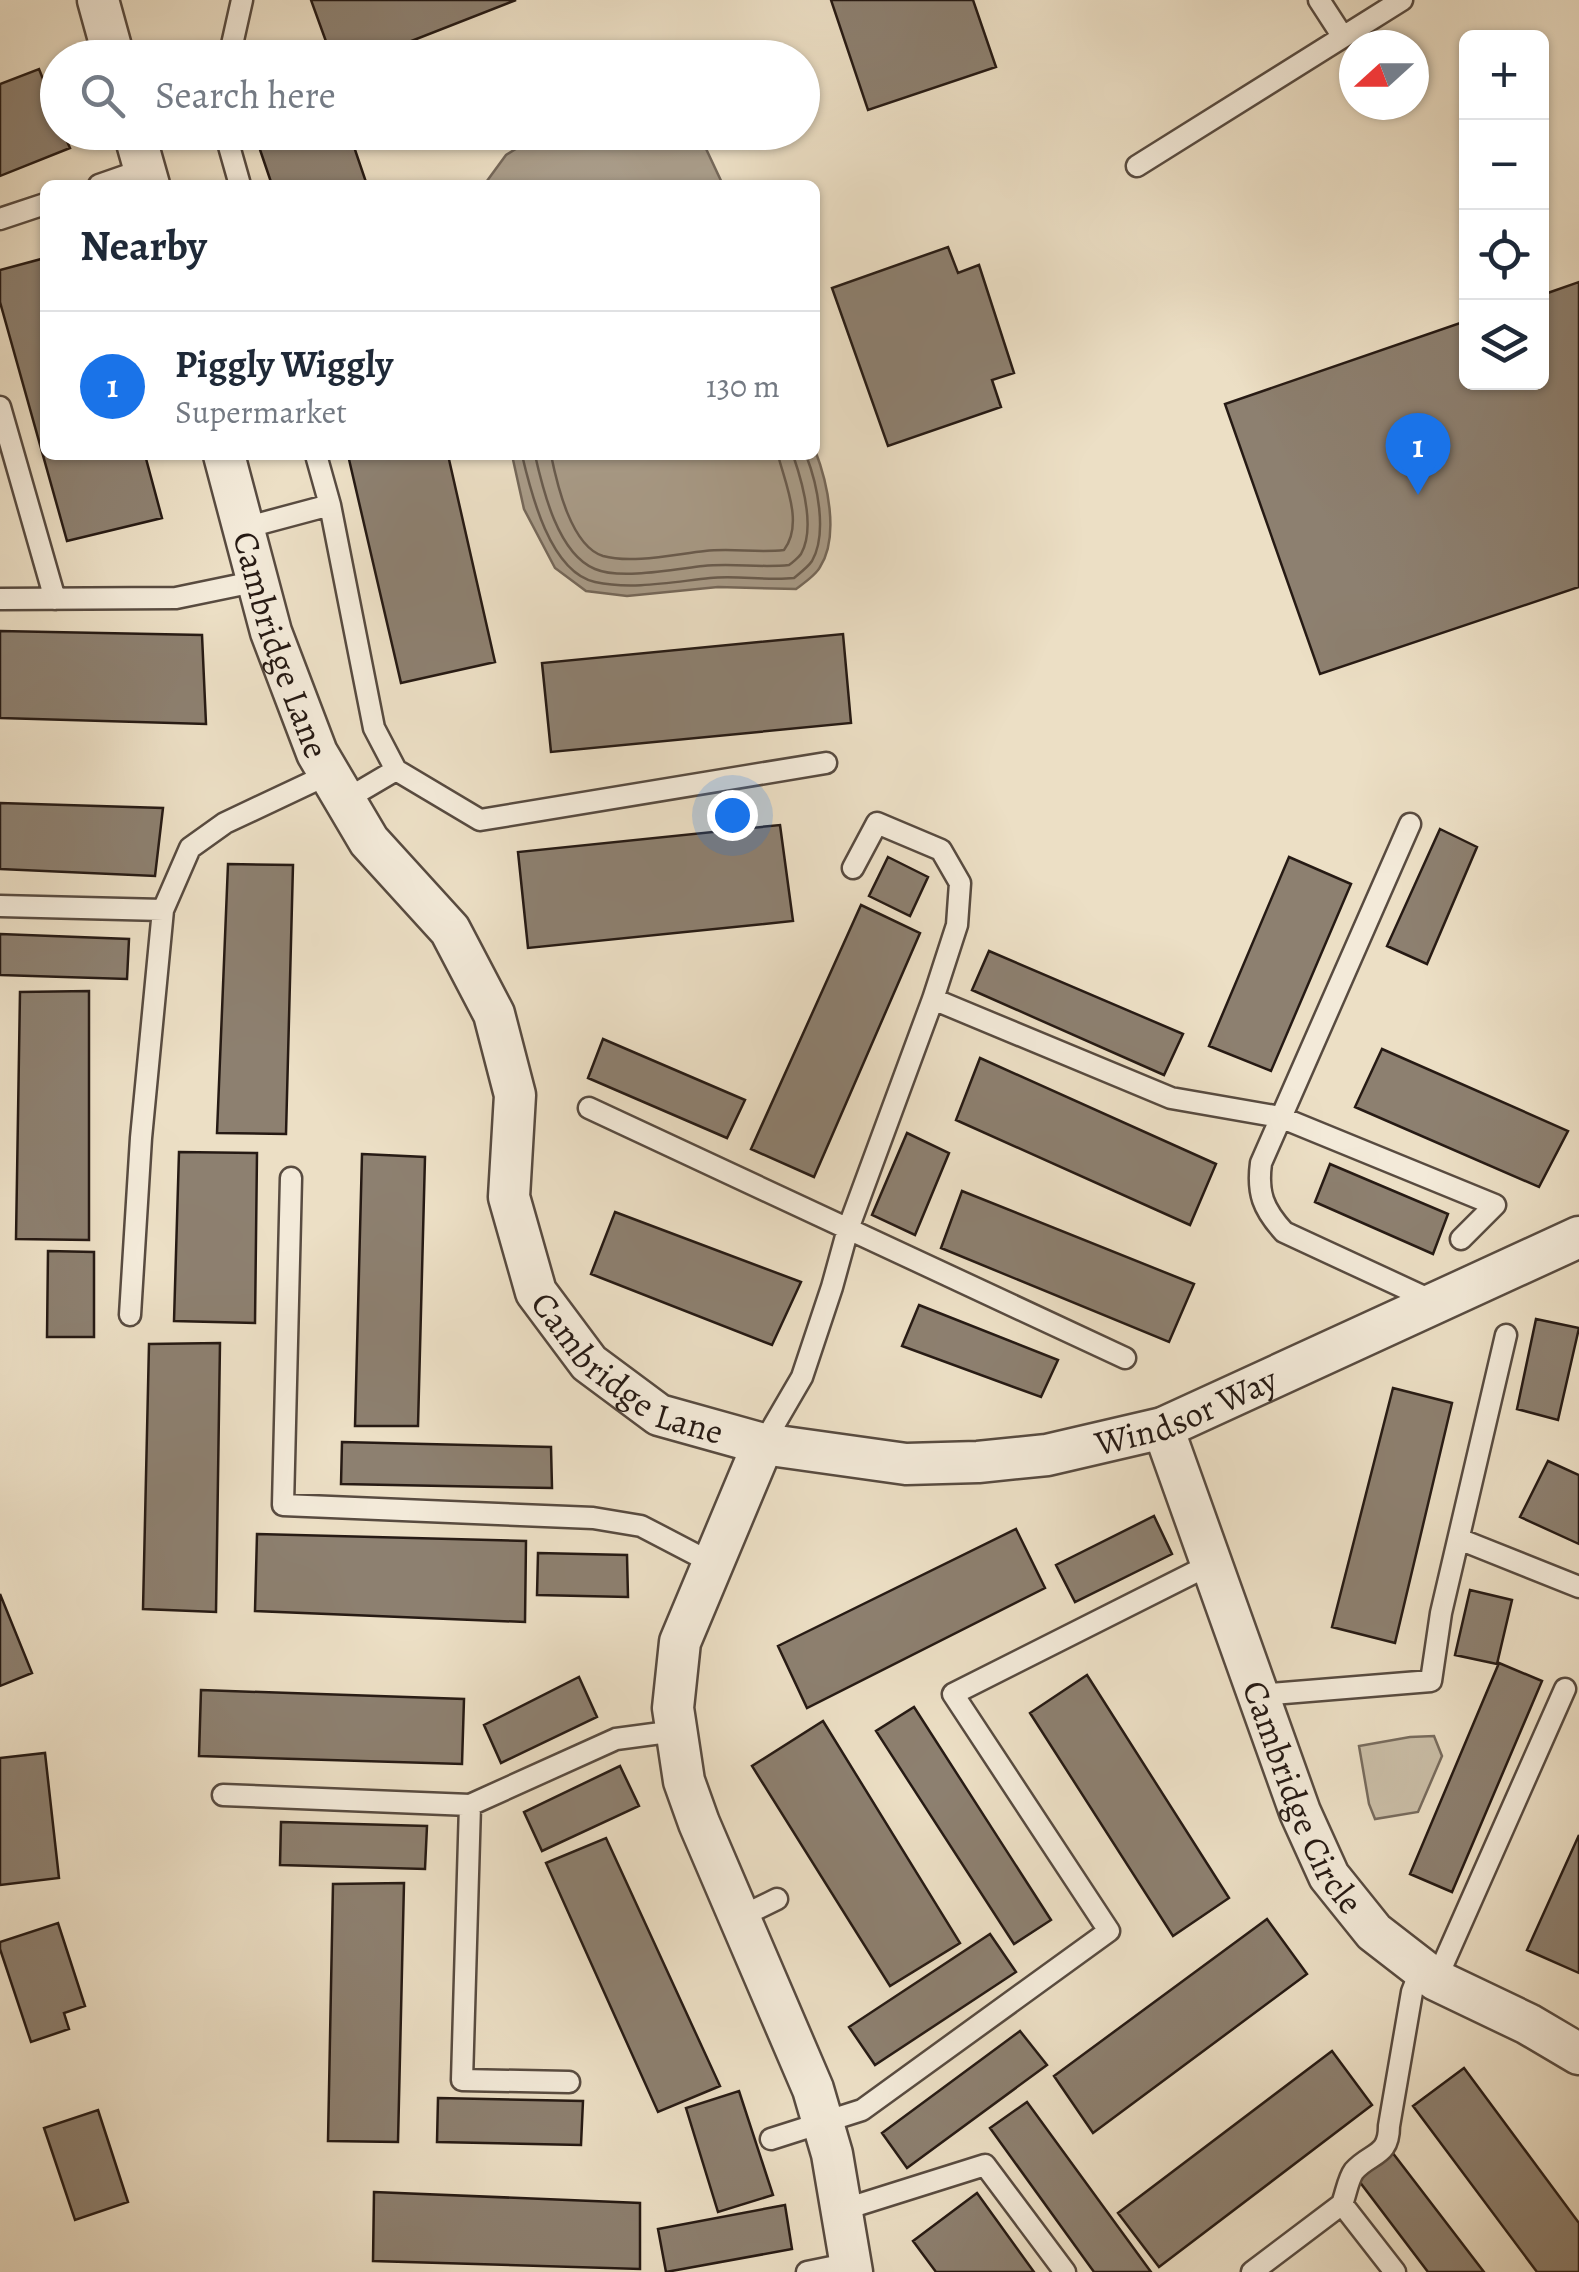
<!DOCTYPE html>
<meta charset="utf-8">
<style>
:root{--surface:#fff;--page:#f2f2f3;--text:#1f2937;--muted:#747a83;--line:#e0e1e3;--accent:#1a73e8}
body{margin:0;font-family:Alegreya,serif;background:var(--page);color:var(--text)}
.controls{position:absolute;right:30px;top:30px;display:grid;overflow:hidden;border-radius:15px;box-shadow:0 2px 8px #0004}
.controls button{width:90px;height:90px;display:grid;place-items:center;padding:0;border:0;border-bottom:2px solid var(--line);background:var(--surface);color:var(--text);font:50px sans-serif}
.compass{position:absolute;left:1339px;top:30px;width:90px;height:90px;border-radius:50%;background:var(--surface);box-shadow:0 2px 8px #0004;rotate:249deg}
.you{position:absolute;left:732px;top:815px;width:35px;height:35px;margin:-25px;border:8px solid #fff;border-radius:50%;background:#1a73e8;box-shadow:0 0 0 15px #1a73e833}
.badge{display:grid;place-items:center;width:65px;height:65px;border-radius:50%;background:var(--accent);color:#fff;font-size:32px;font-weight:700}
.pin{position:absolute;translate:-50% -82px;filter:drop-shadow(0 2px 5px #0008)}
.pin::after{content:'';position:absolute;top:52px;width:35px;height:30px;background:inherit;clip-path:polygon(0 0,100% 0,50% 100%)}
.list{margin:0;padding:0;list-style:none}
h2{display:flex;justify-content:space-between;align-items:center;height:130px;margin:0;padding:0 40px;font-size:42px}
h2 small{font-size:32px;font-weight:400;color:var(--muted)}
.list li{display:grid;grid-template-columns:65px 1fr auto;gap:30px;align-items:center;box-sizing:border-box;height:150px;padding:0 40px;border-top:2px solid var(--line)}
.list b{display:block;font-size:38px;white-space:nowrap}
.list p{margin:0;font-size:32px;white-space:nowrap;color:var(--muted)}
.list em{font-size:32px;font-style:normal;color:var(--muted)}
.icon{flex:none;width:55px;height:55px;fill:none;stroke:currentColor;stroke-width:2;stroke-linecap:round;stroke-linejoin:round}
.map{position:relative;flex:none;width:1579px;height:2272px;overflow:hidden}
.search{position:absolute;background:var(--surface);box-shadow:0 2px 8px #0004;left:40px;top:40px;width:780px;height:110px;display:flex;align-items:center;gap:25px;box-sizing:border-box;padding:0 35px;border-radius:55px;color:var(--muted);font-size:38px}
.panel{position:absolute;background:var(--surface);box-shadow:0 2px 8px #0004;left:40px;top:180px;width:780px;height:280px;border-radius:15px}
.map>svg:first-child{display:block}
.green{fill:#cabea7;stroke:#786c5e;stroke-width:2.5}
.water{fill:#a99c89;stroke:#75685a;stroke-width:2.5}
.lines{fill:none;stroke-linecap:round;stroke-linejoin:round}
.shore{stroke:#685b4e;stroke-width:2.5}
.building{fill:#8d8070;stroke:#261a14;stroke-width:2.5}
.service-casing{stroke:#584b40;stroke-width:25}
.minor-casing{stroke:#584b40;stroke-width:45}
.service{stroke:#f3ead9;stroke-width:20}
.minor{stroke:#f3ead9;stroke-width:40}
.labels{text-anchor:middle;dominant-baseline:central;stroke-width:9;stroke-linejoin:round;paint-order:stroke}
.street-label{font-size:35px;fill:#261a14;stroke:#f3ead9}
</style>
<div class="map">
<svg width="1579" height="2272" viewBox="0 0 1579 2272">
<rect width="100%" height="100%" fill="#ecdfc5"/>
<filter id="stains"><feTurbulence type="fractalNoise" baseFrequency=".002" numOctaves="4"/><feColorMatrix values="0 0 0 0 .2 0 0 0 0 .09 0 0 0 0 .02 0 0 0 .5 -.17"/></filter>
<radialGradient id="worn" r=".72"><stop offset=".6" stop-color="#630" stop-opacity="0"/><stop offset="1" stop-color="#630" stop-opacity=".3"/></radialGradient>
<path class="green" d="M 1434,1736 L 1442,1756 L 1418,1812 L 1375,1819 L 1369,1804 L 1359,1746 L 1410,1737 Z"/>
<path class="water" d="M 543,132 L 694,133 L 700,136 L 723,185 L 484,185 L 506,155 Z
M 815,450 C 827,481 840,536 820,567 C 816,575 804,583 796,589 L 718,587 L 627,596 L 586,591 L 555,568 L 524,509 L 512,455 L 815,455 Z"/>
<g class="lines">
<path class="shore" d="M 522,455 C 531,493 550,572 595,582 C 632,590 672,582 710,578 C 737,575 766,581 794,578 C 800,573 808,567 812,561 C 828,533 817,483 806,455
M 535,455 C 543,490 558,554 595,569 C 620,580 676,569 703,566 C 732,563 761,568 789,565 C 792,563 799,557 801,554 C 816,528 802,481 793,455
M 551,455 C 557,484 571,546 603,556 C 632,564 676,554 705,551 C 731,548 758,553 784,550 C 804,524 785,483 778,455"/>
</g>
<path class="building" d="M 311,0 L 516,0 L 368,58 L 332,58 Z
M 831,0 L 973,0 L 996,67 L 868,110 Z
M 39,69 L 58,117 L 58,132 L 63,132 L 70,148 L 0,176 L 0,84 Z
M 254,132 L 349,132 L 367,185 L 272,185 Z
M 948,247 L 958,273 L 979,265 L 1014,373 L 992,380 L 1001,407 L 888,446 L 832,288 Z
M 45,258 L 45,455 L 145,455 L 162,518 L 67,541 L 0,302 L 0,270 Z
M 1579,282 L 1579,587 L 1320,674 L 1225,404 L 1466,321 L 1466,382 L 1542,382 L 1542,295 Z
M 348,455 L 448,455 L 495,662 L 401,683 Z
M 0,631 L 202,635 L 206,724 L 0,718 Z
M 843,634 L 851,723 L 551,752 L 542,663 Z
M 0,803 L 163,808 L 155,876 L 0,869 Z
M 780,825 L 793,921 L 528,948 L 518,852 Z
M 1440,829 L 1477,847 L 1427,964 L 1387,946 Z
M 888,857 L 928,877 L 910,916 L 869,896 Z
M 1289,857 L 1351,884 L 1271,1071 L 1209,1046 Z
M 228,864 L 293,865 L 286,1134 L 217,1133 Z
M 861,905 L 920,933 L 814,1177 L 751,1149 Z
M 0,934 L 129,939 L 127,979 L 0,975 Z
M 989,951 L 1183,1034 L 1164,1075 L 972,990 Z
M 89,991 L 89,1240 L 16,1239 L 20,992 Z
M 603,1039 L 745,1100 L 727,1138 L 588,1078 Z
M 1382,1049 L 1568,1131 L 1539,1187 L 1355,1107 Z
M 980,1058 L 1216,1164 L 1190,1225 L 956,1120 Z
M 907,1133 L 949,1153 L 915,1235 L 872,1215 Z
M 179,1152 L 257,1153 L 255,1323 L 174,1321 Z
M 362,1154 L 425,1157 L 418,1426 L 355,1426 Z
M 1330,1164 L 1448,1214 L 1433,1254 L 1315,1202 Z
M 962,1191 L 1194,1284 L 1169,1342 L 941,1248 Z
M 615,1212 L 801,1282 L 772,1345 L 591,1274 Z
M 48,1251 L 94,1252 L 94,1337 L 47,1337 Z
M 919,1305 L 1058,1360 L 1041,1397 L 902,1346 Z
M 1536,1319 L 1579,1328 L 1558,1420 L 1517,1409 Z
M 220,1343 L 216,1612 L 143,1609 L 149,1344 Z
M 1393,1388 L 1452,1403 L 1395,1643 L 1332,1627 Z
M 342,1442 L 551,1447 L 552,1488 L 341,1484 Z
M 1548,1461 L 1579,1475 L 1579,1544 L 1520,1517 Z
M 1154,1516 L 1172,1554 L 1075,1602 L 1056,1565 Z
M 1016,1529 L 1045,1588 L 807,1708 L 778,1646 Z
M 257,1534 L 526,1541 L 525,1622 L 255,1611 Z
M 538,1553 L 627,1555 L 628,1597 L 537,1595 Z
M 1470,1590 L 1512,1600 L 1497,1664 L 1455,1655 Z
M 0,1594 L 32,1673 L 0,1686 Z
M 1499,1663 L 1542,1681 L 1452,1892 L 1410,1874 Z
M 1087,1675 L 1229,1898 L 1173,1936 L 1030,1713 Z
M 579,1677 L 597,1717 L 501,1763 L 484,1725 Z
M 201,1690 L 464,1699 L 462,1764 L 199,1756 Z
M 914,1707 L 1051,1920 L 1014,1944 L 876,1731 Z
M 823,1721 L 960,1943 L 890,1986 L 752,1766 Z
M 45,1753 L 59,1878 L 0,1885 L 0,1758 Z
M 620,1766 L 639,1806 L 542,1851 L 524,1812 Z
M 281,1822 L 427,1826 L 425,1869 L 280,1865 Z
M 1579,1835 L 1579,1973 L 1527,1950 Z
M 606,1838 L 720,2086 L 658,2112 L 546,1863 Z
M 404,1883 L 398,2142 L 328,2141 L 333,1884 Z
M 1267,1919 L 1307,1974 L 1093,2133 L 1054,2076 Z
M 58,1923 L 85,2006 L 64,2013 L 69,2029 L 31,2042 L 0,1949 L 0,1942 Z
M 990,1934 L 1016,1972 L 875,2065 L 849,2027 Z
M 1020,2031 L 1047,2065 L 907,2168 L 882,2133 Z
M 1332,2051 L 1372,2105 L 1159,2267 L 1118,2213 Z
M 1464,2068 L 1579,2223 L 1579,2272 L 1537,2272 L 1413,2106 Z
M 739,2091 L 773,2195 L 718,2212 L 686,2108 Z
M 438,2098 L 583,2101 L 581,2145 L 437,2142 Z
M 1027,2102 L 1151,2272 L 1094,2272 L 990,2128 Z
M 98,2110 L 128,2202 L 75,2220 L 44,2128 Z
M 1392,2152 L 1484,2272 L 1428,2272 L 1356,2177 Z
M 374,2192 L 640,2203 L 640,2269 L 373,2261 Z
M 977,2193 L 1034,2272 L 936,2272 L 913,2241 Z
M 785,2205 L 792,2249 L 666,2272 L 658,2229 Z"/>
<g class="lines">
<defs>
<path id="service" d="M 1319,0 L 1343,37
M 229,58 L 242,0
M 225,132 L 240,185
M 1137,166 L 1402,0
M 99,185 L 145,169
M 0,219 L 45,204
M 0,407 L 55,599
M 316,455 L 330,505 L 374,728 L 396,770
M 244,528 L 330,505
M 0,599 L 176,598 L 258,581
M 345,800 L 396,770 L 480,820 L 826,763
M 1410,824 L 1261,1163 C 1257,1193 1263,1209 1284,1232 L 1435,1302
M 0,906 L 163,910
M 933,999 L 1171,1098 L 1280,1117 L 1495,1205 L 1461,1239
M 589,1108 L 1125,1358
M 291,1178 L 283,1505 L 593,1518 L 641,1526 L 712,1563
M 130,1315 L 141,1138 L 163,910 L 190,848 L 225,823 L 329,774
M 763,1444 L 802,1377 L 832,1287 L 848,1229 L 933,999 L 957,925 L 960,883 L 941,850 L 877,823 L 853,868
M 1459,1539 L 1579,1587
M 1259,1695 L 1431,1681 L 1441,1613 L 1506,1335
M 223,1795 L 470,1805 L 616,1739 L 676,1731
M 470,1805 L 462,2080 L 569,2082
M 740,1917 L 777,1899
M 1436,1980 L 1565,1689
M 771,2139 L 862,2110 L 1109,1931 L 953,1694 L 1213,1563
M 1342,2204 C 1346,2194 1348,2179 1354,2171 C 1371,2152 1389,2157 1389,2126 L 1412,1992 L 1421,1969
M 842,2210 L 985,2165 L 1065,2272
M 807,2272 L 851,2263
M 1252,2272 L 1342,2204 L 1395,2272"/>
<g id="minor">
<path d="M 98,0 L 114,58"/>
<path d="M 134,132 L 149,185"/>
<path id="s1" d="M 224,455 L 271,632 L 317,753 L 369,841 L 450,930 L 494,1014 L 515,1095 L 509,1197 L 536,1292 L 589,1363 L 659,1415 L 763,1444 L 906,1464 L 978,1462 L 1047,1455 L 1163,1428 L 1579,1237"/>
<path id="s2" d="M 1163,1428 L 1300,1812 L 1329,1876 L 1374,1932 L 1436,1980 L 1528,2024 L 1579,2054"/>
<path d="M 763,1444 L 680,1642 L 673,1708 L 684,1781 L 699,1823 L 813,2089 L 832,2154 L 852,2272"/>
</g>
</defs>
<use href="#service" class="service-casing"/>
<use href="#minor" class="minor-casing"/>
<use href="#service" class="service"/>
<use href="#minor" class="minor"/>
</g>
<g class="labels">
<g class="street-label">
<text stroke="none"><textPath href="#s1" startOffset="198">Cambridge Lane</textPath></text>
<text stroke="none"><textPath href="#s1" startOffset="1038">Cambridge Lane</textPath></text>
<text stroke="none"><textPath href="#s1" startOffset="1630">Windsor Way</textPath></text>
<text stroke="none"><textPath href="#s2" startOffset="395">Cambridge Circle</textPath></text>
</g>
</g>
<rect width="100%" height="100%" filter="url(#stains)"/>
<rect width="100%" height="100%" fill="url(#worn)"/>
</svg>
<div class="controls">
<button>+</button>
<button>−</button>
<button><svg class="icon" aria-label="locate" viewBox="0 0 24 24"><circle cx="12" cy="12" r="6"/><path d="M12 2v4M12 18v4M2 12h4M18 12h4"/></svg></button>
<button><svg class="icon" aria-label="layers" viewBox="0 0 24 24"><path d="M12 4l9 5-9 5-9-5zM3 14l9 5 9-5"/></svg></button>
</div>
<svg class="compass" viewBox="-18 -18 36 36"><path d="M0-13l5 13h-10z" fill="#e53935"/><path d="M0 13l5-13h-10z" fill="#747a83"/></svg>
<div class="you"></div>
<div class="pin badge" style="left:1418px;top:495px">1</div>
<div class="search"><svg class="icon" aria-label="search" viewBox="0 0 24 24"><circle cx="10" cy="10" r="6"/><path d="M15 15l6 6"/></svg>Search here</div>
<section class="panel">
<h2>Nearby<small></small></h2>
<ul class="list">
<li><span class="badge">1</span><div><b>Piggly Wiggly</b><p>Supermarket</p></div><em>130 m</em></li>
</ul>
</section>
</div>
